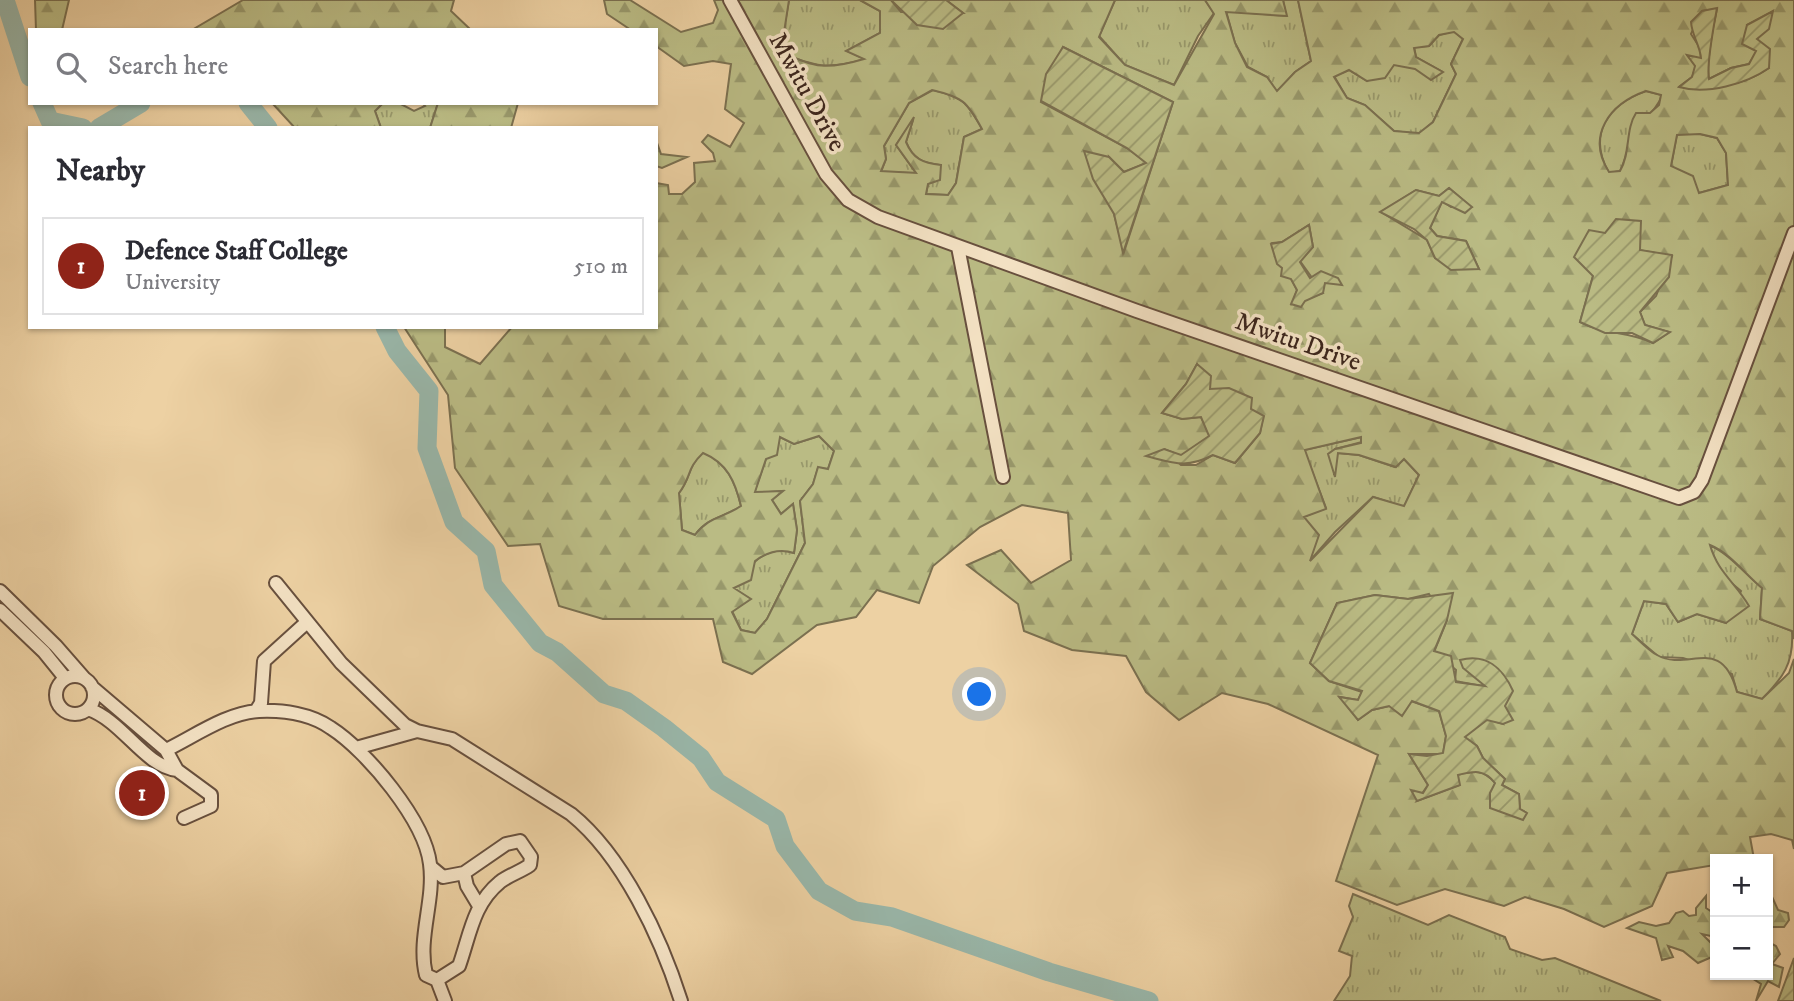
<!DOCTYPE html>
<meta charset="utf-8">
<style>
:root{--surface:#fff;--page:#f7f7f7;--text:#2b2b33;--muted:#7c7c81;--line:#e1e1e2;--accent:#8f2418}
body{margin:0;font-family:"IM FELL DW Pica",serif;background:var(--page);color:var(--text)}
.controls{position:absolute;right:21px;bottom:21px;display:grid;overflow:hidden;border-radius:0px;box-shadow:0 2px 5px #0004}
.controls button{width:63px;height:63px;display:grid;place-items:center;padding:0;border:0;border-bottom:2px solid var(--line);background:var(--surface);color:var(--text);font:35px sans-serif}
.you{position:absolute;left:980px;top:695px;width:24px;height:24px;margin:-18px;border:5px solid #fff;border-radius:50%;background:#1a73e8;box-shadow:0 0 0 10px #1a73e833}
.badge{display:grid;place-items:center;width:46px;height:46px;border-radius:50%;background:var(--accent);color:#fff;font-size:23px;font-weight:700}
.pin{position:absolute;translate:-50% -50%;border:4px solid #fff;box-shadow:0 2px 7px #0006}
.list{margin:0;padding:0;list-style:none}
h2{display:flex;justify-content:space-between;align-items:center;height:91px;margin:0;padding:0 28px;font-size:30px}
h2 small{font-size:23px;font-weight:400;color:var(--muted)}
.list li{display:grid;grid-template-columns:46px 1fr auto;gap:21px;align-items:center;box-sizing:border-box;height:98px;margin:0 14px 14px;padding:0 14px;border:2px solid var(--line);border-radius:0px}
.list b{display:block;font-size:26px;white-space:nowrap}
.list p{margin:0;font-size:23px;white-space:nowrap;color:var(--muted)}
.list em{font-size:23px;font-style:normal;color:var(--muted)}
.icon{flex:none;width:38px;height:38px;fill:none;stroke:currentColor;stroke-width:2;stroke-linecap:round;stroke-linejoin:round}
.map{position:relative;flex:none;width:1794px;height:1001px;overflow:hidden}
.search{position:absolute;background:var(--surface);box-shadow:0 2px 5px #0004;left:28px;top:28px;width:630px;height:77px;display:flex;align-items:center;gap:18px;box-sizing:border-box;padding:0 24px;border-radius:0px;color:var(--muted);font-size:26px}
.panel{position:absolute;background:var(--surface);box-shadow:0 2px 5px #0004;left:28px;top:126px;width:630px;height:203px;border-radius:0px}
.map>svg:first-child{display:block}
.grass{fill:url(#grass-tufts);stroke:#7b7050;stroke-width:2}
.forest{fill:url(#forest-firs);stroke:#7b7050;stroke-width:2;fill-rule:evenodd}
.garden{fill:url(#garden-furrows);stroke:#7b7050;stroke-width:2}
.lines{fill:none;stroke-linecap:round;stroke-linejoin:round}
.river{stroke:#99b7aa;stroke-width:19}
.street-casing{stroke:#68503e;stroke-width:16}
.street{stroke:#f3e1c3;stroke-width:12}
.labels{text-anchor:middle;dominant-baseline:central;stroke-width:7;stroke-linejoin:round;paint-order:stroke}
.street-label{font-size:26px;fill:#3c251c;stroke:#f3e1c3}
</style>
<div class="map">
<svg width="1794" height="1001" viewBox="0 0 1794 1001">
<defs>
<pattern id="grass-tufts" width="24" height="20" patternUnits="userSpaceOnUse" patternTransform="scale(1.75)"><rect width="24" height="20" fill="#babb84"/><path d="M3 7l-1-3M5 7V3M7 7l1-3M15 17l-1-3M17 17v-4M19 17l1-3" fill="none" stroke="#98986b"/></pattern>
<pattern id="forest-firs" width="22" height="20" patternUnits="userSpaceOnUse" patternTransform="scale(1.75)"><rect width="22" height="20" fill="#babb84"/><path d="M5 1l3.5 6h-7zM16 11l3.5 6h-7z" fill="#98986b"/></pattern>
<pattern id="garden-furrows" width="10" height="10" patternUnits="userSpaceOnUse" patternTransform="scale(1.75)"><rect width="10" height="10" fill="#babb84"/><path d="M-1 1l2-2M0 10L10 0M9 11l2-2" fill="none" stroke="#98986b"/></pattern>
</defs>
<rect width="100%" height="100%" fill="#edd1a3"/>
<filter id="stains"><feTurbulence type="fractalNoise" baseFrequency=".00286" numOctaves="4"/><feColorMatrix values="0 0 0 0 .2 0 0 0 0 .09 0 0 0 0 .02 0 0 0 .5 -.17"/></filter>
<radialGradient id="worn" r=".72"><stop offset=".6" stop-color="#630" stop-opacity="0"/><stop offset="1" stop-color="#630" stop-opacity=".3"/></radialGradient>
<path class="grass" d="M 789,0 L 860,0 L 880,11 L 880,33 L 847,51 L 865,59 C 829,70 814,67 780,52 Z
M 1115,0 L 1205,0 L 1214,13 L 1198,36 L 1174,85 L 1125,65 L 1099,36 Z
M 1283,0 L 1298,0 L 1311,61 L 1295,72 L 1277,92 L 1267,77 L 1248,67 L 1235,43 L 1226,11 L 1286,16 Z
M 1454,31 L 1463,39 L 1451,64 L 1456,74 L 1433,122 L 1419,134 L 1394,131 L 1365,105 L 1347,98 L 1334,76 L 1349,70 L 1367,81 L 1394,64 L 1443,72 L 1416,57 L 1414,47 L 1429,46 L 1439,35 Z
M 933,90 C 963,97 967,102 982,129 L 964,137 L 956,183 L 948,195 L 926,194 L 928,184 L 940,165 C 922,163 913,159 906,142 L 913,120 L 896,145 L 916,173 L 881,172 L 886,159 L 884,146 L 909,103 Z
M 1646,91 L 1662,95 C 1656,114 1634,125 1629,143 C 1626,154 1626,160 1620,171 L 1609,173 C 1587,135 1608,104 1646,91 Z
M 383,103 L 399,103 L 414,111 L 425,106 L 422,103 L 438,103 L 430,128 L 381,128 L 375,111 Z
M 1677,134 L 1700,134 L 1717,138 L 1726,153 L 1728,185 L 1699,193 L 1671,166 Z
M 819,436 L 834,451 L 828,469 L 818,468 L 813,484 L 800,501 L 805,543 L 767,619 L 755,633 L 741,630 L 732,611 L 750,599 L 733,588 C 749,567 764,543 794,553 L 797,530 L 793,504 L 781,514 L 772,500 L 782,491 L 754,493 L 766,459 L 780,437 L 794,444 Z
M 1362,437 L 1362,442 L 1335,449 L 1334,475 L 1337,453 L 1359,455 L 1395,467 L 1404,459 L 1419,475 L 1404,507 L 1373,497 L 1335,532 L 1308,563 L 1303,517 L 1326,508 L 1304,450 Z
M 703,452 C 727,463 735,481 741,506 C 723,518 708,517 695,535 L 682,530 L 679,493 C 692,476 686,469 703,452 Z
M 1709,545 C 1729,553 1745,574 1762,588 L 1760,619 L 1792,631 C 1794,663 1783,678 1762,699 L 1737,692 L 1732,674 L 1683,658 L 1659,657 L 1632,634 L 1644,601 L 1666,604 L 1678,622 L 1697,614 L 1726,623 L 1741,591 L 1722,575 Z
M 1353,894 L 1428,925 L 1449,915 L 1505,937 L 1510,949 L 1542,960 L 1555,958 L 1661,1001 L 1334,1001 L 1350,976 L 1352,956 L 1339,951 L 1353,917 L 1349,906 Z"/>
<path class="forest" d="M 35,0 L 69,0 L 62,30 L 36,30 Z
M 243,0 L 454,0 L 451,11 L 471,30 L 192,30 Z
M 604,0 L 630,0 L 681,32 L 713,23 L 718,10 L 714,0 L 789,0 L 781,52 C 815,68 827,70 864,59 L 846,51 L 880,33 L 880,11 L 860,0 L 891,0 L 901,12 L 963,13 L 946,0 L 1115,0 L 1099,37 L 1125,65 L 1174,85 L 1214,14 L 1205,0 L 1283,0 L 1287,16 L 1226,12 L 1235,43 L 1247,67 L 1267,77 L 1277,91 L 1295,72 L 1311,61 L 1298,0 L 1794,0 L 1794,639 L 1792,631 L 1760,619 L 1762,588 C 1745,574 1730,553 1710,545 C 1718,573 1736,583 1749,606 L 1726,623 L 1697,614 L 1678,622 L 1666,604 L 1644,601 L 1632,634 C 1640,641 1648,650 1657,655 C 1688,673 1721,633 1737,692 L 1762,699 L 1789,673 L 1794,659 L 1794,849 L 1792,840 L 1771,834 L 1750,837 L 1754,859 L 1715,859 L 1715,865 L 1667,873 L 1652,906 L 1604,927 L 1564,909 L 1525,897 L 1504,906 L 1445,889 L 1397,905 L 1336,881 L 1378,755 L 1268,704 L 1222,693 L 1179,720 L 1146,692 L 1126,656 L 1072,650 L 1024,631 L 1018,604 L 967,565 L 1001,550 L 1031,583 L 1071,560 L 1068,513 L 1022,505 L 980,527 L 933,566 L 919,603 L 877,590 L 856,617 L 817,625 L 752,674 L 723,662 L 713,619 L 603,619 L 559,606 L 540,544 L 508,546 L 455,468 L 448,395 L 404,327 L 445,327 L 445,347 L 480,364 L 512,327 L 656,327 L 656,183 L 668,185 L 669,194 L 682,194 L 695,182 L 694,163 L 715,161 L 713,153 L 702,142 L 708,135 L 730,147 L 744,123 L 725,109 L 731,64 L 713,61 L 684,66 L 656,46 L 656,30 L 631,30 L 607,14 ZM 1717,9 C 1713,26 1706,64 1709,79 L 1731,68 L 1749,64 L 1757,51 L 1747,25 L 1772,12 L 1757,39 L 1769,68 C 1743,86 1711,90 1680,86 L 1692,77 L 1696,66 L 1688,56 L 1701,59 L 1700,48 L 1691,34 L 1702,11 ZM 1454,32 L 1463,39 L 1451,64 L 1456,74 L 1433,122 L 1419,133 L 1394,131 L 1365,105 L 1347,98 L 1334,77 L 1349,70 L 1367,81 L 1385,78 L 1394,65 L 1415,69 L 1431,80 L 1443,72 L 1416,57 L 1414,48 L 1429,46 L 1439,35 ZM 1063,47 L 1173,102 L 1124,252 L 1114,214 L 1109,157 L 1124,172 L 1147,163 L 1127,148 L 1041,102 ZM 932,90 C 962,97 967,101 982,129 L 964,137 L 956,183 L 948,195 L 926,194 L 928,184 L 940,180 L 941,165 C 923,163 913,159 906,142 L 914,117 L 896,145 L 916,173 L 881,171 L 886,159 L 884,146 L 909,103 ZM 1646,91 L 1661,95 L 1659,105 L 1650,113 L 1636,113 C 1625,130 1631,152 1620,171 L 1609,172 C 1586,136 1609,104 1646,91 ZM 1700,134 L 1717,138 L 1726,153 L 1728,185 L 1699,193 L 1693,176 L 1671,166 L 1677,135 ZM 1449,188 L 1471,207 L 1451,207 L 1442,201 L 1430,228 L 1437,236 L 1466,241 L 1479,269 L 1435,258 L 1427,240 L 1381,212 L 1416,190 L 1439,196 ZM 1309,225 L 1313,247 L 1300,261 L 1323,293 L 1292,304 L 1297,290 L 1272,243 L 1282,242 ZM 1639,250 L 1672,256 L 1656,296 L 1640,312 L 1645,325 L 1669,332 L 1653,343 C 1625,330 1607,336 1580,322 L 1593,276 ZM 1197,364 L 1209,389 L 1263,417 L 1260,433 L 1235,463 L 1213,455 L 1196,465 L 1181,465 L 1164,449 L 1181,456 L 1210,436 L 1201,417 L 1182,419 L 1162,413 L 1186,384 ZM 819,436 L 834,451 L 828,469 L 818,467 L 813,484 L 800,501 L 805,543 L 767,619 L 755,633 L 741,630 L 732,612 L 751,599 L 734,588 L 751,580 L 755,561 C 767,552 779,548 794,553 L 797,530 L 793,504 L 781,514 L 772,500 L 783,491 L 755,492 L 766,459 L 777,455 L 780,437 L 794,444 ZM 1361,437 L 1361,443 L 1335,449 L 1328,454 L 1335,477 L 1338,453 L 1359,455 L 1396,467 L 1404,459 L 1419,475 L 1404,506 L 1373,497 L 1310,561 L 1319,535 L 1304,517 L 1326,509 L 1305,450 ZM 703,453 C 727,463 735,481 741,506 C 723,518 708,517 695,535 L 682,530 L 679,493 C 692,476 686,469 703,453 ZM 1429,594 L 1447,620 L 1434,652 L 1456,670 L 1455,681 L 1487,687 L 1503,724 L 1487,719 L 1464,737 L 1477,746 L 1483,758 L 1505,779 L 1502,785 L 1519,794 L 1520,809 L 1527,813 L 1491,808 L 1495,783 C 1484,769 1474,771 1457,775 L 1459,785 L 1417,801 L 1428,785 L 1409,754 L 1443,754 L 1446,736 L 1439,711 L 1411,701 L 1372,710 L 1358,720 L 1340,697 L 1358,700 L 1362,692 L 1329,681 L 1310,663 L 1337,603 L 1375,595 L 1408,599 Z
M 272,103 L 383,103 L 375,111 L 381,128 L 295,128 Z
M 438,103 L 518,103 L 511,128 L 430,128 Z
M 656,140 L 661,154 L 687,157 L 662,168 L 656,166 Z
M 1768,888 L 1778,910 L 1788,913 L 1789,920 L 1784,927 L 1773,927 L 1768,930 Z
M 1706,896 L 1706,908 L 1715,914 L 1715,937 L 1702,934 L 1714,946 L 1714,956 L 1698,963 L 1683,951 L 1668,946 L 1673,957 L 1662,960 L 1656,938 L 1627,928 L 1639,922 L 1656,926 L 1669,923 L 1676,913 L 1683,911 L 1689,916 L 1696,915 L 1696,908 Z
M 1768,942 L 1776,946 L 1780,954 L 1772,964 L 1783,968 L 1779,987 L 1768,981 L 1756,1001 L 1761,984 L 1747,975 L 1768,975 Z"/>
<path class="garden" d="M 891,0 L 946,0 L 963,13 L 943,29 L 917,25 Z
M 1717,8 C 1714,25 1706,65 1709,79 L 1731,68 L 1749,64 L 1756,51 L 1742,44 L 1747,25 L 1773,11 L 1769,29 L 1757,39 L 1770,49 L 1769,68 C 1746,84 1707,95 1679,87 L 1692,77 L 1695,66 L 1687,55 L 1701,58 C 1700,45 1692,36 1691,22 L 1702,11 Z
M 1063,47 L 1173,102 L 1123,253 L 1114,214 L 1093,179 L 1084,151 L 1109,157 L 1124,172 L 1146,163 L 1127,148 L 1041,101 L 1046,74 Z
M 1449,188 L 1472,207 L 1465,213 L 1442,202 L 1430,228 L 1437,236 L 1466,241 L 1479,269 L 1451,270 L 1435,258 L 1427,240 L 1414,229 L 1380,212 L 1416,190 L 1439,196 Z
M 1616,219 L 1641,221 L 1640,250 L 1672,255 L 1669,277 L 1640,312 L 1645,325 L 1670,332 L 1653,343 L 1632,333 L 1605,333 L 1580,322 L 1593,276 L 1574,257 L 1589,230 L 1605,233 Z
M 1309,225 L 1313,247 L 1300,262 L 1310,278 L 1321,271 L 1338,278 L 1342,285 L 1325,283 L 1323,293 L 1305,301 L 1301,307 L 1291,304 L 1297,290 L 1291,279 L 1281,276 L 1282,268 L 1277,264 L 1271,244 L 1282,242 Z
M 1197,364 L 1211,376 L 1210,389 L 1229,388 L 1252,398 L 1251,409 L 1264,416 L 1260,433 L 1235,463 L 1213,455 C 1186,469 1174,463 1146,456 L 1164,449 L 1181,455 L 1209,436 L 1201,417 L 1182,419 L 1162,413 L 1186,384 Z
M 1453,593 L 1447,620 L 1434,651 L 1451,656 L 1456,682 L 1485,686 L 1463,668 L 1460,660 C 1486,653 1503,668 1513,691 L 1505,706 L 1513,720 L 1503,724 L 1487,720 L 1465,737 L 1477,746 L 1483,758 L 1505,779 L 1502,785 L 1519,794 L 1520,809 L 1527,813 L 1523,820 L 1490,808 L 1490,793 L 1495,783 C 1484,769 1474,771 1458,775 L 1460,785 L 1417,801 L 1411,790 L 1423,793 L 1428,785 L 1409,754 L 1427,756 L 1443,753 L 1446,736 L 1439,711 L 1412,701 L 1402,716 L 1389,706 L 1372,710 L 1358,720 L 1339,697 L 1358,700 L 1362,691 L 1329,681 L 1310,663 L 1337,603 L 1375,595 L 1408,599 Z
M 1794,958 L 1794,1001 L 1778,1001 Z"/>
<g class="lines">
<path class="river" d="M 5,0 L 30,77
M 42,103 L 50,121 L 83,128
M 248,103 L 268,128
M 99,128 L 141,103
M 385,327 L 397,351 L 429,391 L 427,448 L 454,522 L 486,551 L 493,585 L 540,643 L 557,652 L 604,694 L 626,701 L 664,728 L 701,758 L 717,782 L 776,819 L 785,846 L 819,891 L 855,911 L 892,917 L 1049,972 L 1149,1001"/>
<defs>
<path id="street" d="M 730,0 L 826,174 L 848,200 L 878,217 L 1137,311 L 1679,498 L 1694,492 L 1702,480 L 1794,233
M 958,247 L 1003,477
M 276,583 L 341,663 L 405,725 L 417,731 L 452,739 L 571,814 C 623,856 661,938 681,1001
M 0,591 L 56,646 L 84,678
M 0,610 L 44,652 L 65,678
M56 695a19 19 0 1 1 38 0a19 19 0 1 1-38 0Z
M 92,687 L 166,750 L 177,770 L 211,795 L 211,806 L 184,818
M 88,709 C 123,721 144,766 177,770
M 256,711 L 261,703 L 264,661 L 307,622
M 356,748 L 417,731
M 166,750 C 193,737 228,712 259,711 C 283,710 311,714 331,728 C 367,751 425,821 430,864 C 435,901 417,938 426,975 L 437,980 L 459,966 C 470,935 473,904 500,882 C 509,875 520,872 530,865 L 531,857 L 520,841 L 506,844 L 464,873 L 467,886 L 479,906
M 431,867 L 443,877 L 464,873
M 437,980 L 445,1001"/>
</defs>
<use href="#street" class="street-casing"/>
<use href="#street" class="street"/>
</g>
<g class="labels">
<g class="street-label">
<text transform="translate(807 92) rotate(61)">Mwitu Drive</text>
<text transform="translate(1298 342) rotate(19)">Mwitu Drive</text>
</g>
</g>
<rect width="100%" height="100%" filter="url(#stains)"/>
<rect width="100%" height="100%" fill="url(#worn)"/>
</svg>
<div class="controls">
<button>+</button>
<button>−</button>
</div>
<div class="you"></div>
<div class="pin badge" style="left:142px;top:793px">1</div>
<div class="search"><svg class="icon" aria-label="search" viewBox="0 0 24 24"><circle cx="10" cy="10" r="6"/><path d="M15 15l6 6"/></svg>Search here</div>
<section class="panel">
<h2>Nearby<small></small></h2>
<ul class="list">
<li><span class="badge">1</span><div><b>Defence Staff College</b><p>University</p></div><em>510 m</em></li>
</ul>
</section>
</div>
